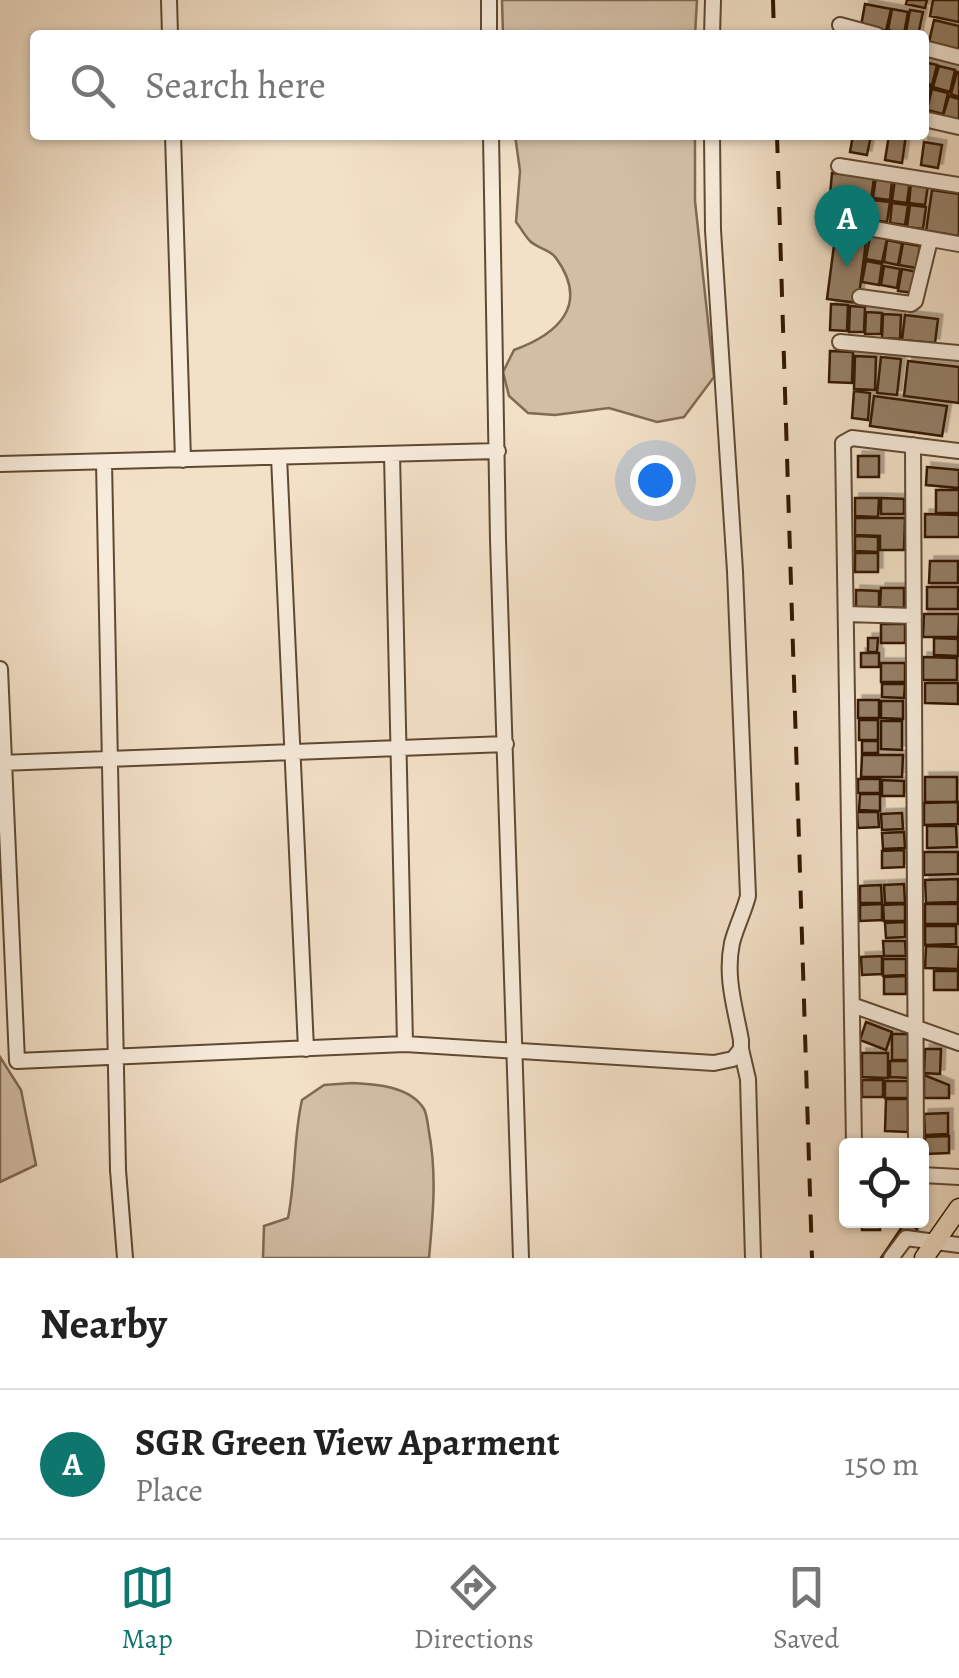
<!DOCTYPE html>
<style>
:root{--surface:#fff;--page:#f2f2f2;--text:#222;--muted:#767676;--line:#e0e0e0;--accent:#0f766e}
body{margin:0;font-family:Alegreya,serif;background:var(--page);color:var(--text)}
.controls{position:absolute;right:30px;bottom:30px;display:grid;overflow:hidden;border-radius:10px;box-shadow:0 2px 8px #0004}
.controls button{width:90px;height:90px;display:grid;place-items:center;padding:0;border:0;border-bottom:2px solid var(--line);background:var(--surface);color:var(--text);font:50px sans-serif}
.you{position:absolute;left:655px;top:480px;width:35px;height:35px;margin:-25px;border:8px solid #fff;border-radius:50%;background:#1a73e8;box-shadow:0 0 0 15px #1a73e833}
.badge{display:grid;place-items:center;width:65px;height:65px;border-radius:50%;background:var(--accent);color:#fff;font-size:32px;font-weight:700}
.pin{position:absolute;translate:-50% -82px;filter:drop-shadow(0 2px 5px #0008)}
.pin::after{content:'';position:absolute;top:52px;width:35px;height:30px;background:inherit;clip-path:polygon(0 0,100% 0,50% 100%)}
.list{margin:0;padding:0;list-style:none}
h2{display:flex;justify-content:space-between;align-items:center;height:130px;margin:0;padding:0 40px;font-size:42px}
h2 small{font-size:32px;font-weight:400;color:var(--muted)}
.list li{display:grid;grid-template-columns:65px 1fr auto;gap:30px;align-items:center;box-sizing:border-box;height:150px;padding:0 40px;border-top:2px solid var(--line)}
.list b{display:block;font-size:38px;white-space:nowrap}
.list p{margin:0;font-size:32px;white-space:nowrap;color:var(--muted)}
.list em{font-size:32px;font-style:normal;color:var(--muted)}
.icon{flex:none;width:55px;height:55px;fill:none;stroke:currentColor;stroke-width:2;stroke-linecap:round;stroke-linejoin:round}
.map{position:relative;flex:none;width:959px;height:1258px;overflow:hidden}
.search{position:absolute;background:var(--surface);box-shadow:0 2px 8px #0004;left:30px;right:30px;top:30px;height:110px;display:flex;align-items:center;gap:25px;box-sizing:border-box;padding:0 35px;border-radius:10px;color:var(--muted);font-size:38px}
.sheet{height:280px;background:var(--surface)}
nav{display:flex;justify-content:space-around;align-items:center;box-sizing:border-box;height:140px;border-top:2px solid var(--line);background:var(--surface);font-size:28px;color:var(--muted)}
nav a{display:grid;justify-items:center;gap:5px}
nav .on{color:var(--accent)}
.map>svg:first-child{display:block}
.green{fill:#d1bea5;stroke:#806a52;stroke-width:2.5}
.building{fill:#958067;stroke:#301700;stroke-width:2.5;filter:url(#shadow)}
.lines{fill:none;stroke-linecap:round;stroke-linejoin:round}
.minor-casing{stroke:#604932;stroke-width:18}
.major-casing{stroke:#301700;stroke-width:21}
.minor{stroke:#f7ebdb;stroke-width:14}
.major{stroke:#f2e0c7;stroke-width:18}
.rail{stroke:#301700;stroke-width:4;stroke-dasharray:18 18;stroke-linecap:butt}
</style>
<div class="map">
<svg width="959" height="1258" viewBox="0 0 959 1258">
<defs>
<filter id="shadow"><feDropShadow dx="4.5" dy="-4.5" stdDeviation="0" flood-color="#0004"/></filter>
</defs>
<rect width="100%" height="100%" fill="#f2e0c7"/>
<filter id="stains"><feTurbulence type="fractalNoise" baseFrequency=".002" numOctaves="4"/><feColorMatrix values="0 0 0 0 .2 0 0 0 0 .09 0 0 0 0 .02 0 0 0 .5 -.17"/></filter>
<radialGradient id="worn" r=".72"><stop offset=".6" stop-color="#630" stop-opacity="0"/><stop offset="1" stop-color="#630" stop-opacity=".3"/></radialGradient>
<path class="green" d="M 502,0 L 697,0 L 695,35 L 503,35 Z
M 515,135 L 695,135 L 695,201 L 714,377 L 684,417 L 657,422 L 609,408 L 555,415 L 528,413 L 509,396 L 503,372 L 514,350 C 558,334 590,305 556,258 C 550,249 538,249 530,241 C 525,236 521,228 516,222 L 520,171 Z
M 0,1057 L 21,1090 L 36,1165 L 0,1182 Z
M 352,1083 C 375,1084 410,1086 424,1109 C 427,1114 428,1126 429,1132 C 437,1175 433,1214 429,1258 L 263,1258 L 264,1226 L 288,1218 C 296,1178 293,1139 302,1100 L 324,1085 Z"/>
<path class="building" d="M 907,0 L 927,0 L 925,8 L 906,4 Z
M 933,0 L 959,0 L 959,22 L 930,16 Z
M 865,4 L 891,9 L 886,31 L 861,26 Z
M 892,9 L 908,12 L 904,34 L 888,30 Z
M 910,10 L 923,12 L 918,35 L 906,32 Z
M 934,20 L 959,26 L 959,49 L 929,42 Z
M 924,62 L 937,65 L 932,85 L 924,83 Z
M 939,66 L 955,70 L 950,92 L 933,87 Z
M 957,72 L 959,72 L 959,97 L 951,94 Z
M 924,85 L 931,87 L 926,108 L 924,108 Z
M 932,89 L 948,93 L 943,114 L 927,110 Z
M 949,96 L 959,99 L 959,120 L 943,116 Z
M 853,135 L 871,135 L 867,155 L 850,152 Z
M 889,135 L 906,135 L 902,163 L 885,160 Z
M 924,142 L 942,145 L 938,168 L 921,165 Z
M 832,173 L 874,178 L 871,200 L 830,195 Z
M 876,177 L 892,180 L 890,200 L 873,198 Z
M 895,179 L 910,180 L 907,203 L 892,201 Z
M 911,183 L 928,185 L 925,205 L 909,203 Z
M 932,190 L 959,194 L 959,236 L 926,231 Z
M 850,199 L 864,200 L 862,218 L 848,216 Z
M 873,200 L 890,202 L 887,222 L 871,220 Z
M 892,203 L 908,205 L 905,225 L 890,223 Z
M 910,205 L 926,207 L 923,229 L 907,227 Z
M 836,230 L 867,234 L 858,303 L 827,299 Z
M 870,236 L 887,239 L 882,262 L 866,259 Z
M 887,240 L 902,243 L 898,265 L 884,262 Z
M 903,243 L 920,246 L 916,268 L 899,265 Z
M 866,261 L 882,264 L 879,285 L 862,282 Z
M 884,266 L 900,269 L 897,288 L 881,285 Z
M 902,269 L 918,272 L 914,293 L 898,291 Z
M 831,304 L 848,305 L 847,331 L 830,330 Z
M 850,306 L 865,307 L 864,332 L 849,332 Z
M 866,312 L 882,313 L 881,334 L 865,334 Z
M 883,314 L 901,315 L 900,339 L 882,338 Z
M 905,315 L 938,319 L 935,343 L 902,340 Z
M 830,351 L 853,352 L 852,383 L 829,382 Z
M 855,356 L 876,357 L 875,390 L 854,389 Z
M 881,357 L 901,359 L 897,395 L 877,393 Z
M 908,361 L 959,367 L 959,403 L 904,396 Z
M 854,391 L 870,393 L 868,420 L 852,418 Z
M 874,396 L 947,406 L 942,436 L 870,426 Z
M 858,456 L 879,456 L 879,477 L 858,477 Z
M 927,467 L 959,470 L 959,488 L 926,485 Z
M 936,490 L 959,490 L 959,513 L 936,513 Z
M 855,498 L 879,498 L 878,517 L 855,516 Z
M 881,498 L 904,499 L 904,514 L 881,514 Z
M 925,514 L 959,515 L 959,537 L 925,537 Z
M 855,518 L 905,518 L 904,550 L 880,550 L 880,536 L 855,535 Z
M 855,536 L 878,537 L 878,552 L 855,551 Z
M 855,553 L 878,553 L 878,572 L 855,572 Z
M 930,561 L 958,561 L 958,583 L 929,583 Z
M 927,587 L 958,587 L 958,609 L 927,609 Z
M 881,588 L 904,588 L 904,608 L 880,607 Z
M 856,590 L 879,591 L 879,610 L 856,609 Z
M 924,614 L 959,614 L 958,637 L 923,637 Z
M 881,624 L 905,624 L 905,643 L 881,643 Z
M 868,638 L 878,638 L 877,652 L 868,652 Z
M 934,638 L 958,639 L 958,656 L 934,655 Z
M 861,653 L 879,653 L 879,667 L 861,667 Z
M 923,657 L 957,658 L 957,680 L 923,680 Z
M 881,663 L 905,663 L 905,682 L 881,682 Z
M 925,683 L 958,683 L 958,704 L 925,703 Z
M 882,684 L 905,684 L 904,698 L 882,697 Z
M 858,700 L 879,700 L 879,718 L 858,718 Z
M 881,701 L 903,701 L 903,719 L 881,718 Z
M 859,720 L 878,720 L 878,740 L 859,740 Z
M 881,721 L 902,721 L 902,750 L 881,749 Z
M 862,741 L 878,741 L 878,753 L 862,753 Z
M 862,755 L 903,755 L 902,777 L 861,777 Z
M 925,777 L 957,777 L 957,802 L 925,802 Z
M 858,779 L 880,779 L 880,793 L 858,793 Z
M 882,780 L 904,781 L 904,796 L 882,796 Z
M 860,794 L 880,794 L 880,811 L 859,810 Z
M 958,802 L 958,824 L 924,825 L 924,803 Z
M 857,812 L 878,812 L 879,827 L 858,828 Z
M 902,813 L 903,829 L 882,830 L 881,814 Z
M 927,826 L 956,826 L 957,847 L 927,848 Z
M 904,832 L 905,848 L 883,849 L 882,833 Z
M 904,850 L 904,867 L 882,868 L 882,851 Z
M 924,852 L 958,852 L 958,874 L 924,875 Z
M 958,879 L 958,902 L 926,903 L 925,880 Z
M 904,884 L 905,903 L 885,903 L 884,885 Z
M 881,885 L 882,903 L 860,903 L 860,886 Z
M 882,904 L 882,920 L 860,921 L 860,905 Z
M 905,904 L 905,921 L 884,921 L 883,905 Z
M 925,904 L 958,904 L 958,924 L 925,924 Z
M 905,922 L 905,937 L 886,938 L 885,923 Z
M 925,926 L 956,926 L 956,944 L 925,945 Z
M 883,941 L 905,941 L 906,956 L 884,956 Z
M 926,946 L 959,947 L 958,969 L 925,968 Z
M 882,956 L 882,974 L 862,975 L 861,957 Z
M 883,959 L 906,959 L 906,975 L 883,976 Z
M 934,971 L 958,971 L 958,990 L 934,990 Z
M 906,976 L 906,994 L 884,994 L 884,977 Z
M 866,1022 L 892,1032 L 886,1050 L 860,1040 Z
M 892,1034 L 910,1034 L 910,1060 L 892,1060 Z
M 925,1049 L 941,1049 L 940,1074 L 924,1073 Z
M 862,1053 L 888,1053 L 888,1078 L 862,1077 Z
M 890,1061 L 910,1061 L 910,1078 L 890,1077 Z
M 924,1075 L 949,1085 L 949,1098 L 924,1098 Z
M 862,1080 L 883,1080 L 883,1097 L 862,1097 Z
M 885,1081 L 908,1081 L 908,1098 L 885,1098 Z
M 886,1099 L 908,1099 L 908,1132 L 885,1131 Z
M 948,1113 L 948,1134 L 925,1135 L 924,1114 Z
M 949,1136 L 949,1153 L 925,1154 L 925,1137 Z
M 862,1220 L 880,1220 L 880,1230 L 862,1230 Z
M 906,1221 L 917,1229 L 897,1258 L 881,1258 Z"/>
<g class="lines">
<defs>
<path id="minor" d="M 169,0 L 170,35
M 489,0 L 489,35
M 840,25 L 877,35
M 712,35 L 713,0
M 924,48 L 959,57
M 924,119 L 959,127
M 173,135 L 183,460
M 491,135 L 498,540 L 521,1258
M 839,166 L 959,185
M 841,223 L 959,244
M 860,297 L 911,304 L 915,301 L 930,240
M 840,342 L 959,353
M 913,445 L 916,1146
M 392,454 L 405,1044
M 279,457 L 306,1049
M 104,462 L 118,1170 L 125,1258
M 0,464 L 498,451
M 846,614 L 914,616
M 0,669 L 17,1061 L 405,1044 L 714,1063 L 733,1059 L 741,1049 L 741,1040 C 735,1007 725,977 732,943 C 736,927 744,912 748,896 L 735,571 L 713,230 L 712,135
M 0,763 L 506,744
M 852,1005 L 959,1043
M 741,1049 L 748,1079 L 753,1258
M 854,1146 L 843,443 L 852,438 L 959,451
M 922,1175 L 959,1177
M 891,1258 L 906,1238 L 959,1245"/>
<path id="major" d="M 924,1258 L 959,1208"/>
</defs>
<use href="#minor" class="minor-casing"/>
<use href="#major" class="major-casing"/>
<use href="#minor" class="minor"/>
<use href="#major" class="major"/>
<path class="rail" d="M 773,0 L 774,35
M 777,135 L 812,1258"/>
</g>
<rect width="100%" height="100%" filter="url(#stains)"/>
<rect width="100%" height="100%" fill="url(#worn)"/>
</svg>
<div class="controls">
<button><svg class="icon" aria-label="locate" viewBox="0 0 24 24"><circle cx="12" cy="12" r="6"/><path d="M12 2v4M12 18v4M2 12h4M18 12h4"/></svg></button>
</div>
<div class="you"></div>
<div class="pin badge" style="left:847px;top:267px">A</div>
<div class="search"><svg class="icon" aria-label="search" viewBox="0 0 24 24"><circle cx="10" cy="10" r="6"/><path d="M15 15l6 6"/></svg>Search here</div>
</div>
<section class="sheet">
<h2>Nearby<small></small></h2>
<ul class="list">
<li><span class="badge">A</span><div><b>SGR Green View Aparment</b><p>Place</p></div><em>150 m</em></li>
</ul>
</section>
<nav>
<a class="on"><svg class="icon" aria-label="map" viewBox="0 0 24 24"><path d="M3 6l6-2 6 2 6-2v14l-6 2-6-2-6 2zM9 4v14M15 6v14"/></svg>Map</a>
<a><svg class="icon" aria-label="directions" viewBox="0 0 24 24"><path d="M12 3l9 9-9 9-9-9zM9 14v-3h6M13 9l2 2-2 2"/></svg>Directions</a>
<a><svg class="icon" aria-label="saved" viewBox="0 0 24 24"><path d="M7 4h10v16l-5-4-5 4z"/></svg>Saved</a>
</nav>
